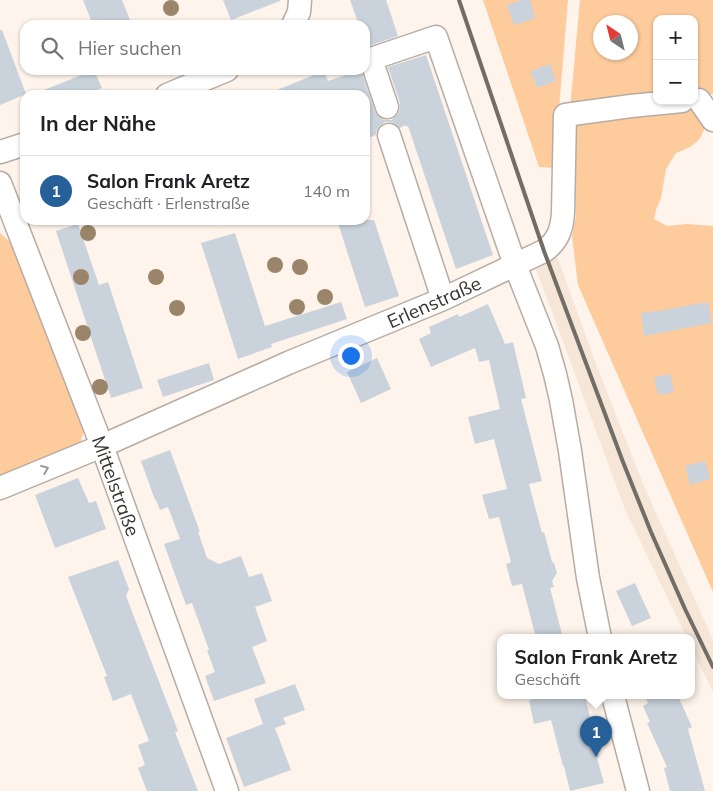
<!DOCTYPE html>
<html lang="de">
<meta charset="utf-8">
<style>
:root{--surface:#fff;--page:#f6f6f6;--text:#202124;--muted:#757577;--line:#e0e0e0;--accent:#276098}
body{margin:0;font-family:Mulish,sans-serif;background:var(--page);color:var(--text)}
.controls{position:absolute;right:15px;top:15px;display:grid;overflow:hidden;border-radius:10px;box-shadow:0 1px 4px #0004}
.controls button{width:45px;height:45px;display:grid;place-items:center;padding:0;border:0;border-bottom:1px solid var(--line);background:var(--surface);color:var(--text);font:25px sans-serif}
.compass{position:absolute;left:593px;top:15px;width:45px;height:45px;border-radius:50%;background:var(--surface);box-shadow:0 1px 4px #0004;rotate:325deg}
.you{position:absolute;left:350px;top:355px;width:18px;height:18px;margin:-12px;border:4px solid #fff;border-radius:50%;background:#1a73e8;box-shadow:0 0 0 8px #1a73e833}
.badge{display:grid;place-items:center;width:32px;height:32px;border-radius:50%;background:var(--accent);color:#fff;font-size:16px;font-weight:700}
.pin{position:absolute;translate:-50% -41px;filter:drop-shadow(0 1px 2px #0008)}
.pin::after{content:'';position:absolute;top:26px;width:18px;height:15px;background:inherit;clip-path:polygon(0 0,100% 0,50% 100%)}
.popup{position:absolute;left:497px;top:634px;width:198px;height:65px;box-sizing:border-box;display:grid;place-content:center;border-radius:10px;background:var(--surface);filter:drop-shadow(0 1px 4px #0005);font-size:16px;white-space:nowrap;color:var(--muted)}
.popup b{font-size:19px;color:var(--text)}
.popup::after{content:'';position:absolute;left:50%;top:100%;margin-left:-10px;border:10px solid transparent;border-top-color:var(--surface)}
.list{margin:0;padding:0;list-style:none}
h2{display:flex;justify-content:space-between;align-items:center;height:65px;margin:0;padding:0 20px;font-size:21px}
h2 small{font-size:16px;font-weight:400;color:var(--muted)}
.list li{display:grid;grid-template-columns:32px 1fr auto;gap:15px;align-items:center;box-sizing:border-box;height:70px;padding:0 20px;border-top:1px solid var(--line)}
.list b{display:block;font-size:19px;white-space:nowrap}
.list p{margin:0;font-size:16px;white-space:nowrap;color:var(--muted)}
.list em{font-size:16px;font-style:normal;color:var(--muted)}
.icon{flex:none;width:28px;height:28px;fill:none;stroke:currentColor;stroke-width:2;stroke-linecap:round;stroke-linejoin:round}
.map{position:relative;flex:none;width:713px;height:791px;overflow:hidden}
.search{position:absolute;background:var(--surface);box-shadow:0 1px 4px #0004;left:20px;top:20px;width:350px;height:55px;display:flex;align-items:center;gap:12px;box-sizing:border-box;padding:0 18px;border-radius:15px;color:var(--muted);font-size:19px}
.panel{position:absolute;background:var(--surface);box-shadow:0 1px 4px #0004;left:20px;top:90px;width:350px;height:135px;border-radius:15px}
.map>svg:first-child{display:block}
.built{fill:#f6e6d8}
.green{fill:#fecb9c;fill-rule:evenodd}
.building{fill:#cad2db}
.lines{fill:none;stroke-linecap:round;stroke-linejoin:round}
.minor-casing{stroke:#b6aca4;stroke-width:25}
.minor{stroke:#fff;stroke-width:22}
.rail{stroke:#736d68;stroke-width:4}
.tree{fill:#9a846a}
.oneway{stroke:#9a9897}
.labels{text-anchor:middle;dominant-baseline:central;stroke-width:5;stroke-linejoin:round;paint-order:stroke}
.street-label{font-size:19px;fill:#36322f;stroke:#fff}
</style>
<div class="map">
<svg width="713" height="791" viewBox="0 0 713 791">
<rect width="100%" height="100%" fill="#fef4eb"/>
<path class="built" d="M 557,256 L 596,364 L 643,484 L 713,640 L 713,692 L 691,647 L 691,638 L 687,638 L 626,512 L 536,269 Z"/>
<path class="green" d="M 483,0 L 568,0 L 554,168 L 539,167 Z
M 580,0 L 713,0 L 713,94 L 694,96 L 694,19 L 657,19 L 657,100 L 570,109 ZM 600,22 L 630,22 L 630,52 L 600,52 Z
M 693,105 L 705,122 C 704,141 692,147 676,153 L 666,169 L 661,198 L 656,210 L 654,219 L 667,226 L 687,224 L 713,226 L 713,592 L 578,285 L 572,236 L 576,216 L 572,119 Z
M 0,233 L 10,242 L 84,430 L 80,444 L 0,477 Z"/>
<path class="building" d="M 83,0 L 122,0 L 132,25 L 93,25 Z
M 223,0 L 280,0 L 280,1 L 231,20 Z
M 350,0 L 386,0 L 398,36 L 366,47 L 365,43 L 365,25 L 359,25 Z
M 521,0 L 530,0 L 535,18 L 514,25 L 507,5 Z
M 0,30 L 2,30 L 26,94 L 0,105 Z
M 426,55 L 493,255 L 456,269 L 408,126 L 406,127 L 406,125 L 399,128 L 397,125 L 392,122 L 385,122 L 379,127 L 376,132 L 376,135 L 365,139 L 365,95 L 267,95 L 267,94 L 324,71 L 328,81 L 361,70 L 375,112 L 379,117 L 384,120 L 391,120 L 397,115 L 400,110 L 400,103 L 388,67 Z
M 550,64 L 556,81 L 537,88 L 531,71 Z
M 94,70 L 102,88 L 84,95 L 34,95 L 34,94 Z
M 337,220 L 374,220 L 399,296 L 365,307 Z
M 78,224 L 99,285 L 108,282 L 143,388 L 111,398 L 56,231 Z
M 235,233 L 265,326 L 341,302 L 347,319 L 271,344 L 272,347 L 238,359 L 201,243 Z
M 708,302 L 712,323 L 644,336 L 641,313 L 658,311 Z
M 488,304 L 505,344 L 513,342 L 526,398 L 521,399 L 542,481 L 529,484 L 542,533 L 544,532 L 552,562 L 554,563 L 557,573 L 552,581 L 554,587 L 550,588 L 563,638 L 536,638 L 522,584 L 512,586 L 506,564 L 511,562 L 499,517 L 489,519 L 482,495 L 507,489 L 494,439 L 475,444 L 468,417 L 500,409 L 489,360 L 479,362 L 475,348 L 431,367 L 419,339 L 431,333 L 429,327 L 458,314 L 459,317 Z
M 377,358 L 391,389 L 361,403 L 347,372 Z
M 209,363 L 214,380 L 163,397 L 157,380 Z
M 670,374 L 674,392 L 658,395 L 654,377 Z
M 170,450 L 200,532 L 198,532 L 207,558 L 219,564 L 241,556 L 249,577 L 262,573 L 272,601 L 255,607 L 267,641 L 252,647 L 266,683 L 214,701 L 205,676 L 215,672 L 207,650 L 209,650 L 192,603 L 186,605 L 164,544 L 180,539 L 168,507 L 160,510 L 156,500 L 155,500 L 141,461 Z
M 705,461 L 710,479 L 690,485 L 685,466 Z
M 78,478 L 89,503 L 96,501 L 106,529 L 55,548 L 35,495 Z
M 118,560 L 129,589 L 126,596 L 178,731 L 175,732 L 198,791 L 147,791 L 138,768 L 145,765 L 138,745 L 149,741 L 131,694 L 113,701 L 104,677 L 107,676 L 68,577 Z
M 635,583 L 651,618 L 632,626 L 616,591 Z
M 295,684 L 305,710 L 283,718 L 286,724 L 275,728 L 291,770 L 244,787 L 226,738 L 263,724 L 254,699 Z
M 546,696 L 585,696 L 599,757 L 597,758 L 604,783 L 570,791 L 564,766 L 563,766 L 551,720 L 534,724 L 529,700 Z
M 645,696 L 678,696 L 692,727 L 688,729 L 705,791 L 670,791 L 664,768 L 667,767 L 647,723 L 650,722 L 643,706 L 648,703 Z"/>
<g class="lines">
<defs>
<path id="minor" d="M 293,25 L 299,12 L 300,0
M 167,95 L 227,70
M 699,100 L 713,120
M 387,107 L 371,59 L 436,37 L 515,265 L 547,346 L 555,374 L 561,400 L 570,451 L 588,578 L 600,638
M 389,135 L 443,299
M 0,152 L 25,144
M 0,183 L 102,446 L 227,791
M 0,488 L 102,446 L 288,363 L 443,299 L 544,251 C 558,241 562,229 563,213 L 565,115 L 631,106 L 682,101
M 613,696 L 638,791"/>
</defs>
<use href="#minor" class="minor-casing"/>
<use href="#minor" class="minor"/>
<path class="rail" d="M 459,0 L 544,251 L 623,462 L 651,532 L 685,609 L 713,667"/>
</g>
<g class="tree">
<circle cx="171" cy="8" r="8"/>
<circle cx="88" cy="233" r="8"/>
<circle cx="275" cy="265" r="8"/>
<circle cx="300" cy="267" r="8"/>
<circle cx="81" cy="277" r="8"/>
<circle cx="156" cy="277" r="8"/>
<circle cx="325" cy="297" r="8"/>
<circle cx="297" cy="307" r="8"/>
<circle cx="177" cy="308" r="8"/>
<circle cx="83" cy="333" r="8"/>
<circle cx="100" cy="387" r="8"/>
</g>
<defs><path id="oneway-chevron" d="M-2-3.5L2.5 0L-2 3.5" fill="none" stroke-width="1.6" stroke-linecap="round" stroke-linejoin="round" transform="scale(1.25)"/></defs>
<use class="oneway" href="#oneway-chevron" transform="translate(45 469) rotate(-22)"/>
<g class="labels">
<g class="street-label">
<text transform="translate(434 302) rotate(-24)">Erlenstraße</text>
<text transform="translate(116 486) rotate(70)">Mittelstraße</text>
</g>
</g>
</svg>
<div class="controls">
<button>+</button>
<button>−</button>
</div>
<svg class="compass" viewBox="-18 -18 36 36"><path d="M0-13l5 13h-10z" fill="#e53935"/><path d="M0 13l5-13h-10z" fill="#757577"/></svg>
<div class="you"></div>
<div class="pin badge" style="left:596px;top:757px">1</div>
<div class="popup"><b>Salon Frank Aretz</b>Geschäft</div>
<div class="search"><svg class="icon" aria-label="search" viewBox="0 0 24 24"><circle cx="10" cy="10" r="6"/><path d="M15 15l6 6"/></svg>Hier suchen</div>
<section class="panel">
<h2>In der Nähe<small></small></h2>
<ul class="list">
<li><span class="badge">1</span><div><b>Salon Frank Aretz</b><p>Geschäft · Erlenstraße</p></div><em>140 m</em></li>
</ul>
</section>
</div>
